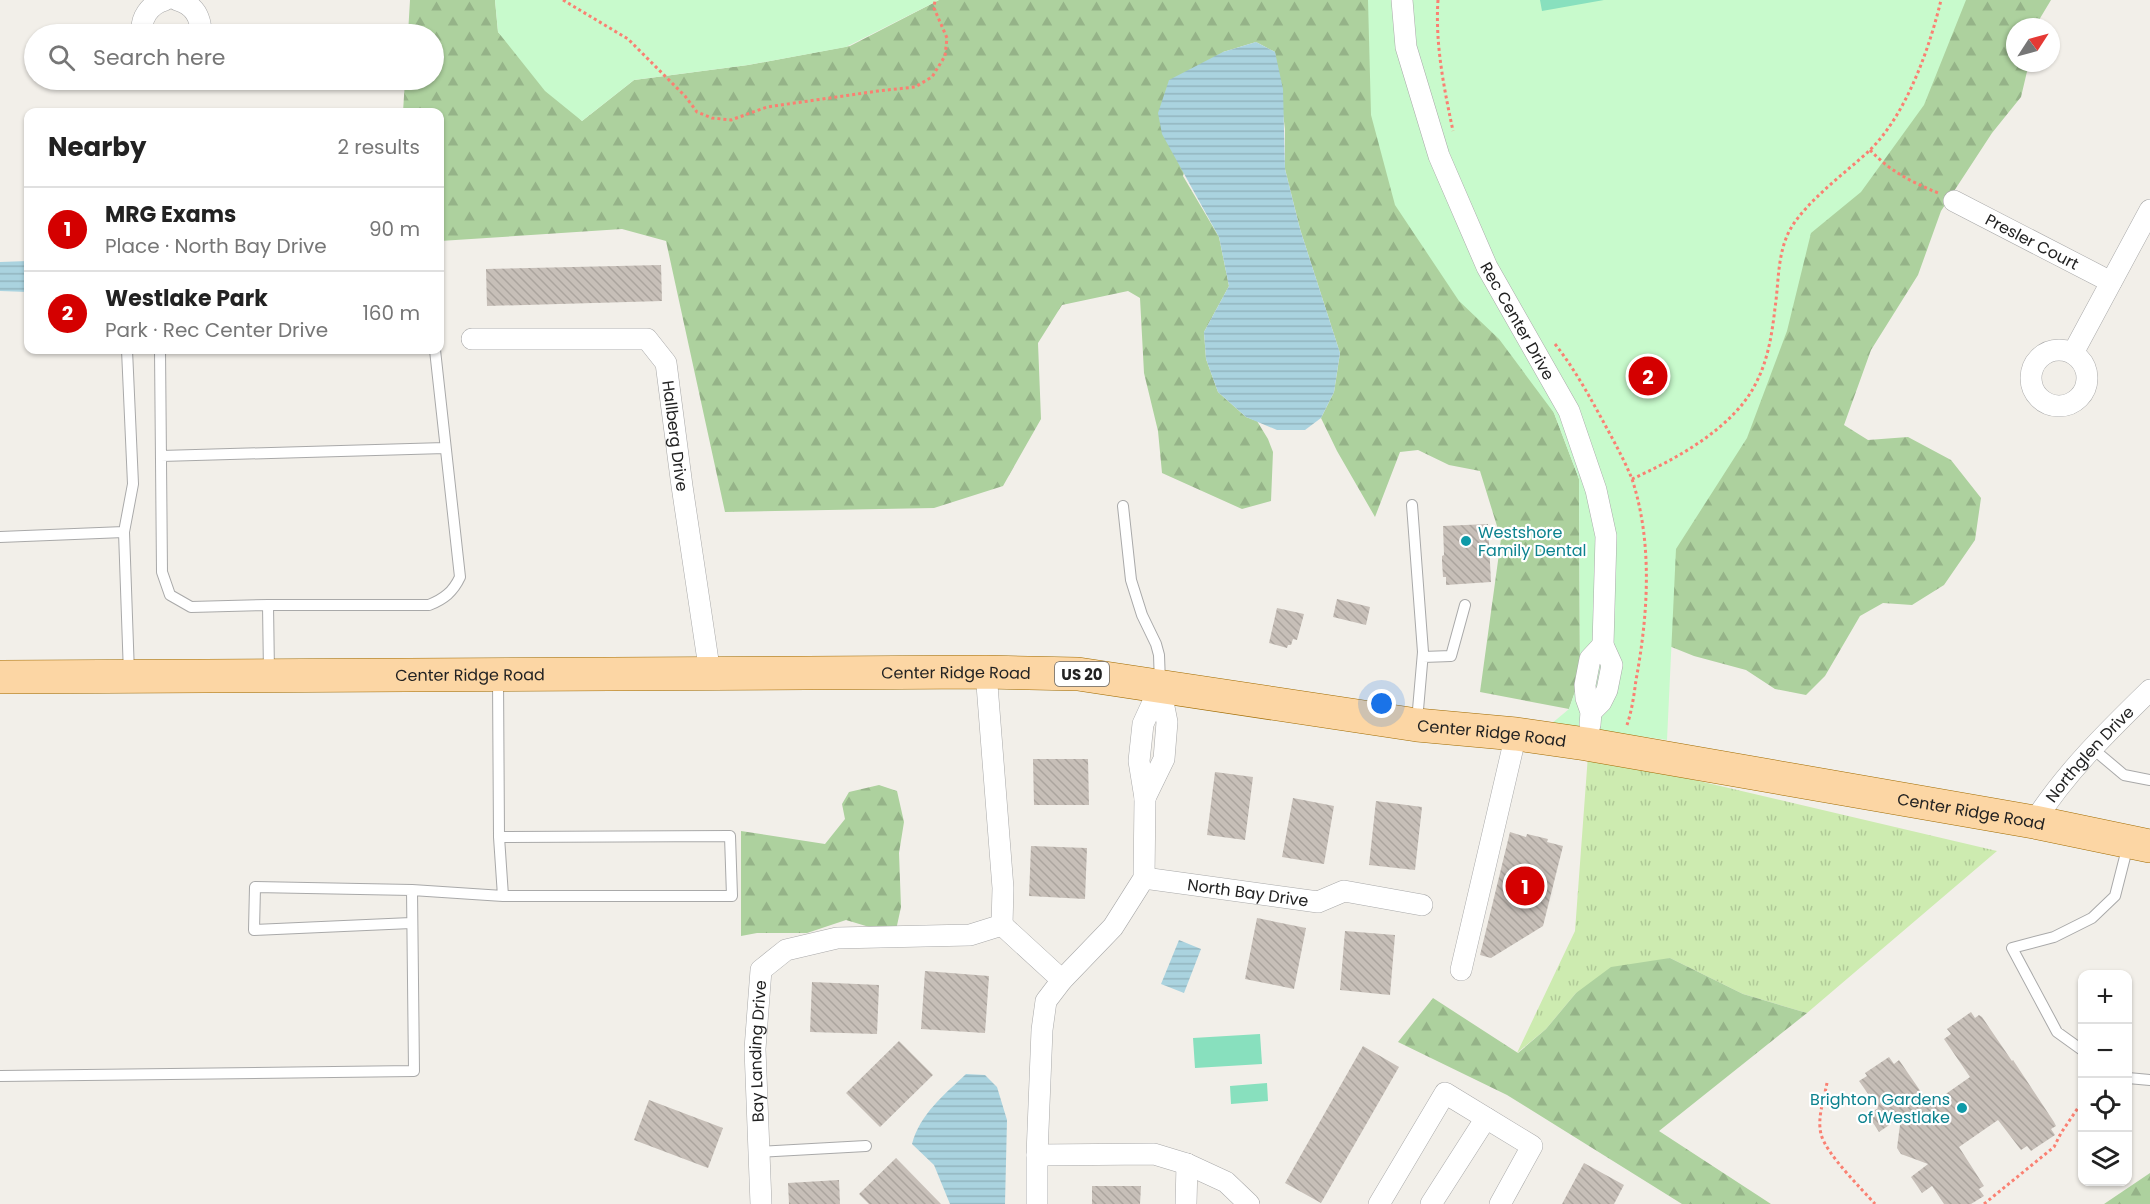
<!DOCTYPE html>
<meta charset="utf-8">
<style>
:root{--surface:#fff;--page:#f2f2f2;--text:#222;--muted:#767676;--line:#e0e0e0;--accent:#d40000}
body{margin:0;font-family:Poppins,sans-serif;background:var(--page);color:var(--text)}
.controls{position:absolute;right:18px;bottom:18px;display:grid;overflow:hidden;border-radius:12px;box-shadow:0 2px 4px #0004}
.controls button{width:54px;height:54px;display:grid;place-items:center;padding:0;border:0;border-bottom:2px solid var(--line);background:var(--surface);color:var(--text);font:30px sans-serif}
.compass{position:absolute;left:2006px;top:18px;width:54px;height:54px;border-radius:50%;background:var(--surface);box-shadow:0 2px 4px #0004;rotate:54deg}
.you{position:absolute;left:1382px;top:704px;width:21px;height:21px;margin:-15px;border:4px solid #fff;border-radius:50%;background:#1a73e8;box-shadow:0 0 0 9px #1a73e833}
.badge{display:grid;place-items:center;width:39px;height:39px;border-radius:50%;background:var(--accent);color:#fff;font-size:20px;font-weight:700}
.pin{position:absolute;translate:-50% -50%;border:3px solid #fff;box-shadow:0 2px 6px #0006}
.list{margin:0;padding:0;list-style:none}
h2{display:flex;justify-content:space-between;align-items:center;height:78px;margin:0;padding:0 24px;font-size:26px}
h2 small{font-size:20px;font-weight:400;color:var(--muted)}
.list li{display:grid;grid-template-columns:39px 1fr auto;gap:18px;align-items:center;box-sizing:border-box;height:84px;padding:0 24px;border-top:2px solid var(--line)}
.list b{display:block;font-size:22px;white-space:nowrap}
.list p{margin:0;font-size:20px;white-space:nowrap;color:var(--muted)}
.list em{font-size:20px;font-style:normal;color:var(--muted)}
.icon{flex:none;width:33px;height:33px;fill:none;stroke:currentColor;stroke-width:2;stroke-linecap:round;stroke-linejoin:round}
.map{position:relative;flex:none;width:2150px;height:1204px;overflow:hidden}
.search{position:absolute;background:var(--surface);box-shadow:0 2px 4px #0004;left:24px;top:24px;width:420px;height:66px;display:flex;align-items:center;gap:15px;box-sizing:border-box;padding:0 21px;border-radius:33px;color:var(--muted);font-size:22px}
.panel{position:absolute;background:var(--surface);box-shadow:0 2px 4px #0004;left:24px;top:108px;width:420px;height:246px;border-radius:12px}
.map>svg:first-child{display:block}
.grass{fill:url(#grass-tufts)}
.forest{fill:url(#forest-firs)}
.park{fill:#c8facc}
.pitch{fill:#88e0be}
.water{fill:url(#water-rules)}
.building{fill:url(#building-back-hatch)}
.lines{fill:none;stroke-linecap:round;stroke-linejoin:round}
.service-casing{stroke:#a9a9a9;stroke-width:12}
.minor-casing{stroke:#a9a9a9;stroke-width:22}
.primary-casing{stroke:#a06b00;stroke-width:34}
.path{stroke:#fa8072;stroke-width:3;stroke-dasharray:3 3;stroke-linecap:butt}
.service{stroke:#fff;stroke-width:10}
.minor{stroke:#fff;stroke-width:21}
.primary{stroke:#fcd6a4;stroke-width:33}
.culture-dot{fill:#0f9aa8;stroke:#fff;stroke-width:2}
.labels{text-anchor:middle;dominant-baseline:central;stroke-width:4.5;stroke-linejoin:round;paint-order:stroke}
.shield{fill:#fff;stroke:#646464;stroke-width:1.5}
.shield-label{font-size:15px;font-weight:bold;fill:#222}
.street-label{font-size:16px;fill:#222;stroke:#fff}
.culture-label{font-size:16px;fill:#0d838f;stroke:#fff;text-anchor:start}
</style>
<div class="map">
<svg width="2150" height="1204" viewBox="0 0 2150 1204">
<defs>
<pattern id="grass-tufts" width="24" height="20" patternUnits="userSpaceOnUse" patternTransform="scale(1.5)"><rect width="24" height="20" fill="#cdebb0"/><path d="M3 7l-1-3M5 7V3M7 7l1-3M15 17l-1-3M17 17v-4M19 17l1-3" fill="none" stroke="#b0c997"/></pattern>
<pattern id="forest-firs" width="22" height="20" patternUnits="userSpaceOnUse" patternTransform="scale(1.5)"><rect width="22" height="20" fill="#add19e"/><path d="M5 1l3.5 6h-7zM16 11l3.5 6h-7z" fill="#95b388"/></pattern>
<pattern id="water-rules" width="6" height="5" patternUnits="userSpaceOnUse" patternTransform="scale(1.5)"><rect width="6" height="5" fill="#aad3df"/><path d="M0 2.5h6" fill="none" stroke="#92b5bf"/></pattern>
<pattern id="building-back-hatch" width="6" height="6" patternUnits="userSpaceOnUse" patternTransform="scale(1.5)"><rect width="6" height="6" fill="#c7bfb8"/><path d="M-1 5l2 2M0 0l6 6M5-1l2 2" fill="none" stroke="#aba49e"/></pattern>
</defs>
<rect width="100%" height="100%" fill="#f2efe9"/>
<path class="grass" d="M 1588,755 L 1997,851 L 1807,1013 L 1743,994 L 1670,958 L 1576,993 L 1546,1029 L 1517,1053 L 1575,931 Z"/>
<path class="forest" d="M 410,0 L 495,0 L 498,32 L 582,121 L 634,80 L 748,65 L 850,46 L 939,0 L 1370,0 L 1554,413 L 1579,479 L 1580,677 L 1569,709 L 1480,692 L 1501,539 L 1480,471 L 1449,465 L 1418,450 L 1400,452 L 1375,517 L 1337,451 L 1321,418 L 1334,392 L 1340,353 L 1300,229 L 1285,169 L 1285,129 L 1275,52 L 1256,42 L 1223,52 L 1183,176 L 1219,237 L 1229,286 L 1204,332 L 1206,359 L 1218,392 L 1246,417 L 1257,421 L 1268,439 L 1273,452 L 1271,501 L 1242,509 L 1162,473 L 1158,431 L 1144,373 L 1140,298 L 1128,291 L 1062,305 L 1038,343 L 1041,419 L 1003,486 L 934,508 L 725,512 L 666,241 L 622,229 L 440,241 L 440,112 L 403,112 L 405,80 L 434,80 L 434,34 L 408,34 Z
M 1604,0 L 2051,0 L 2039,20 L 2037,27 L 2015,27 L 2015,63 L 2029,63 L 2021,97 L 1992,133 L 1941,211 L 1918,275 L 1871,350 L 1844,425 L 1868,440 L 1908,437 L 1951,460 L 1981,498 L 1975,540 L 1944,585 L 1912,605 L 1883,603 L 1860,616 L 1825,676 L 1806,695 L 1775,689 L 1746,670 L 1694,656 L 1659,642 Z
M 879,785 L 897,791 L 904,822 L 899,853 L 901,907 L 896,930 L 876,929 L 846,920 L 807,933 L 757,933 L 741,936 L 741,831 L 825,844 L 845,819 L 842,804 L 849,792 Z
M 1670,958 L 1743,994 L 1807,1013 L 1659,1131 L 1771,1204 L 1682,1204 L 1507,1095 L 1398,1042 L 1433,998 L 1518,1053 L 1546,1029 L 1576,993 L 1611,967 Z
M 2150,1173 L 2150,1204 L 2104,1204 Z"/>
<path class="park" d="M 495,0 L 939,0 L 846,47 L 748,65 L 634,80 L 582,121 L 545,91 L 498,32 Z
M 1368,0 L 1966,0 L 1924,105 L 1861,192 L 1811,233 L 1787,331 L 1747,438 L 1676,549 L 1667,740 L 1551,724 L 1569,709 L 1580,677 L 1579,479 L 1554,413 L 1499,339 L 1459,301 L 1395,205 L 1371,115 Z"/>
<path class="pitch" d="M 1540,0 L 1604,0 L 1542,11 Z
M 1260,1034 L 1262,1064 L 1195,1068 L 1193,1038 Z
M 1267,1083 L 1268,1101 L 1231,1104 L 1230,1086 Z"/>
<path class="water" d="M 1256,42 L 1275,52 L 1283,89 L 1285,169 L 1300,229 L 1340,353 L 1334,392 L 1321,418 L 1305,430 L 1277,430 L 1246,417 L 1218,392 L 1206,359 L 1204,332 L 1229,286 L 1219,237 L 1162,134 L 1158,113 L 1169,80 L 1223,52 Z
M 28,261 L 28,292 L 0,291 L 0,262 Z
M 1179,940 L 1201,949 L 1184,993 L 1161,984 Z
M 966,1074 L 985,1075 L 997,1087 L 1007,1120 L 1005,1204 L 950,1204 L 934,1165 L 912,1144 C 920,1114 944,1095 966,1074 Z"/>
<path class="building" d="M 661,265 L 662,301 L 487,306 L 486,269 Z
M 1488,524 L 1491,582 L 1446,585 L 1446,577 L 1443,577 L 1442,561 L 1442,556 L 1444,555 L 1443,526 Z
M 1337,599 L 1370,607 L 1366,625 L 1333,617 Z
M 1277,608 L 1304,614 L 1297,640 L 1293,639 L 1291,645 L 1288,645 L 1287,648 L 1269,643 Z
M 1033,759 L 1088,759 L 1089,805 L 1034,805 Z
M 1215,772 L 1253,777 L 1245,840 L 1207,835 Z
M 1293,798 L 1334,806 L 1324,864 L 1282,857 Z
M 1376,801 L 1422,807 L 1415,870 L 1369,865 Z
M 1510,832 L 1526,837 L 1527,834 L 1548,839 L 1547,842 L 1563,846 L 1543,926 L 1491,958 L 1480,955 Z
M 1031,846 L 1087,848 L 1085,899 L 1029,896 Z
M 1257,918 L 1306,928 L 1294,989 L 1245,979 Z
M 1345,931 L 1395,935 L 1390,995 L 1340,990 Z
M 925,971 L 989,976 L 985,1033 L 921,1029 Z
M 812,982 L 879,985 L 877,1034 L 810,1032 Z
M 1971,1012 L 1975,1018 L 1979,1015 L 1982,1017 L 2012,1061 L 2013,1060 L 2054,1122 L 2056,1126 L 2051,1129 L 2055,1135 L 2031,1151 L 2027,1146 L 2021,1150 L 1998,1120 L 1959,1147 L 1984,1186 L 1979,1189 L 1984,1196 L 1971,1204 L 1944,1204 L 1932,1186 L 1922,1193 L 1911,1177 L 1928,1164 L 1901,1154 L 1897,1148 L 1901,1117 L 1879,1132 L 1868,1115 L 1878,1108 L 1859,1081 L 1867,1076 L 1865,1073 L 1889,1057 L 1894,1064 L 1899,1060 L 1930,1105 L 1970,1077 L 1944,1039 L 1951,1034 L 1947,1029 Z
M 899,1041 L 933,1075 L 880,1127 L 846,1093 Z
M 1363,1046 L 1399,1067 L 1321,1203 L 1285,1183 Z
M 649,1100 L 723,1128 L 708,1168 L 634,1140 Z
M 896,1158 L 941,1204 L 869,1204 L 859,1194 Z
M 1584,1163 L 1624,1185 L 1614,1204 L 1562,1204 Z
M 839,1180 L 840,1204 L 789,1204 L 788,1183 Z
M 1092,1186 L 1141,1186 L 1140,1204 L 1092,1204 Z"/>
<g class="lines">
<defs>
<path id="service" d="M 160,350 L 162,572 L 170,595 L 191,607 L 268,605 L 429,605 C 444,599 453,592 460,577 L 435,350
M 161,456 L 445,448
M 1412,505 L 1423,652 L 1417,721
M 1123,506 L 1131,580 L 1142,615 L 1156,644 L 1159,655 L 1160,683
M 124,532 L 133,484 L 127,350
M 0,537 L 124,532 L 129,674
M 268,605 L 269,673
M 1423,657 L 1451,656 L 1465,605
M 2092,748 L 2124,775 L 2150,780
M 499,837 L 730,836 L 732,896 L 503,896
M 411,923 L 254,930 L 255,887 L 412,890 L 503,896 L 499,837 L 498,678
M 2082,1050 L 2057,1032 L 2012,948 L 2054,937 L 2092,918 L 2115,896 L 2128,845
M 0,1076 L 414,1071 L 412,890
M 2128,1078 L 2150,1080
M 759,1152 L 866,1146"/>
<g id="minor">
<path d="M 177,0 C 194,5 201,17 201,34"/>
<path id="s1" d="M 1402,0 L 1406,47 L 1439,156 L 1487,267 L 1569,411 L 1596,490 L 1606,536 L 1603,645 L 1612,665 L 1607,690 L 1601,702 L 1591,712"/>
<path d="M 143,34 C 139,19 150,4 165,0"/>
<path id="s2" d="M 1954,201 L 2111,282"/>
<path id="s3" d="M 472,339 L 647,339 L 666,363 L 682,486 L 710,674"/>
<circle cx="2059" cy="378" r="28"/>
<path d="M 2073,353 L 2150,210"/>
<path d="M 1590,725 L 1591,712 L 1586,698 L 1585,685 L 1590,659 L 1603,645"/>
<path d="M 1145,798 L 1164,759 L 1167,722 L 1160,687"/>
<path id="s4" d="M 2034,822 C 2066,772 2108,731 2150,690"/>
<path id="s5" d="M 1144,878 L 1318,902 L 1344,891 L 1422,905"/>
<path d="M 1002,925 L 1062,980"/>
<path d="M 1461,970 L 1516,734"/>
<path d="M 1037,1155 L 1154,1154 L 1187,1164 L 1226,1182 L 1249,1204"/>
<path id="s6" d="M 761,1204 L 755,1049 L 761,970 L 786,950 L 837,938 L 970,935 L 1002,925 L 1003,888 L 986,672"/>
<path d="M 1037,1204 L 1037,1155 L 1042,1030 L 1046,1001 L 1062,980 L 1113,927 L 1144,878 L 1145,798 L 1139,761 L 1143,724 L 1160,687"/>
<path d="M 1186,1204 L 1187,1164"/>
<path d="M 1379,1204 L 1445,1093 L 1532,1146 L 1500,1204"/>
<path d="M 1431,1204 L 1486,1118"/>
</g>
<g id="primary">
<path id="s7" d="M 0,677 L 986,672 L 1078,674 L 1417,725 L 1516,734 L 1586,744 L 2034,822 L 2150,846"/>
</g>
</defs>
<use href="#service" class="service-casing"/>
<use href="#minor" class="minor-casing"/>
<use href="#primary" class="primary-casing"/>
<path class="path" d="M 563,0 L 628,39 L 685,96 L 697,112 L 712,118 L 731,120 L 767,107 L 878,91 L 915,87 L 932,77 L 945,56 L 947,38 L 934,8 L 935,0
M 1438,0 C 1435,44 1444,88 1453,131
M 1870,150 C 1891,172 1910,181 1938,193
M 1555,344 C 1577,372 1593,403 1610,434 C 1618,449 1626,464 1632,479 C 1653,543 1648,615 1636,680 C 1634,695 1632,710 1627,725
M 1632,479 C 1676,459 1734,428 1756,383 C 1768,360 1772,334 1775,308 C 1779,282 1777,252 1791,228 C 1807,201 1845,173 1869,151 C 1906,115 1929,50 1941,0
M 1827,1083 C 1824,1099 1817,1118 1821,1134 C 1826,1154 1861,1188 1875,1204
M 1984,1204 L 2054,1147 L 2061,1133 L 2082,1102"/>
<use href="#service" class="service"/>
<use href="#minor" class="minor"/>
<use href="#primary" class="primary"/>
</g>
<g class="culture-dot">
<circle cx="1466" cy="541" r="6"/>
<circle cx="1962" cy="1108" r="6"/>
</g>
<g class="labels">
<rect class="shield" x="1055" y="662" width="54" height="24" rx="4.5"/>
<g class="shield-label">
<text x="1082" y="674">US 20</text>
</g>
<g class="street-label">
<text stroke="none"><textPath href="#s2" startOffset="88">Presler Court</textPath></text>
<text stroke="none"><textPath href="#s1" startOffset="344">Rec Center Drive</textPath></text>
<text stroke="none"><textPath href="#s3" startOffset="279">Hallberg Drive</textPath></text>
<text stroke="none"><textPath href="#s7" startOffset="956">Center Ridge Road</textPath></text>
<text stroke="none"><textPath href="#s7" startOffset="470">Center Ridge Road</textPath></text>
<text stroke="none"><textPath href="#s7" startOffset="1496">Center Ridge Road</textPath></text>
<text stroke="none"><textPath href="#s4" startOffset="88">Northglen Drive</textPath></text>
<text stroke="none"><textPath href="#s7" startOffset="1982">Center Ridge Road</textPath></text>
<text stroke="none"><textPath href="#s5" startOffset="105">North Bay Drive</textPath></text>
<text stroke="none"><textPath href="#s6" startOffset="153">Bay Landing Drive</textPath></text>
</g>
<g class="culture-label">
<text x="1478" y="532">Westshore<tspan x="1478" dy="18">Family Dental</tspan></text>
<text x="1950" y="1099" text-anchor="end">Brighton Gardens<tspan x="1950" dy="18">of Westlake</tspan></text>
</g>
</g>
</svg>
<div class="controls">
<button>+</button>
<button>−</button>
<button><svg class="icon" aria-label="locate" viewBox="0 0 24 24"><circle cx="12" cy="12" r="6"/><path d="M12 2v4M12 18v4M2 12h4M18 12h4"/></svg></button>
<button><svg class="icon" aria-label="layers" viewBox="0 0 24 24"><path d="M12 4l9 5-9 5-9-5zM3 14l9 5 9-5"/></svg></button>
</div>
<svg class="compass" viewBox="-18 -18 36 36"><path d="M0-13l5 13h-10z" fill="#e53935"/><path d="M0 13l5-13h-10z" fill="#767676"/></svg>
<div class="you"></div>
<div class="pin badge" style="left:1525px;top:886px">1</div>
<div class="pin badge" style="left:1648px;top:376px">2</div>
<div class="search"><svg class="icon" aria-label="search" viewBox="0 0 24 24"><circle cx="10" cy="10" r="6"/><path d="M15 15l6 6"/></svg>Search here</div>
<section class="panel">
<h2>Nearby<small>2 results</small></h2>
<ul class="list">
<li><span class="badge">1</span><div><b>MRG Exams</b><p>Place · North Bay Drive</p></div><em>90 m</em></li>
<li><span class="badge">2</span><div><b>Westlake Park</b><p>Park · Rec Center Drive</p></div><em>160 m</em></li>
</ul>
</section>
</div>
